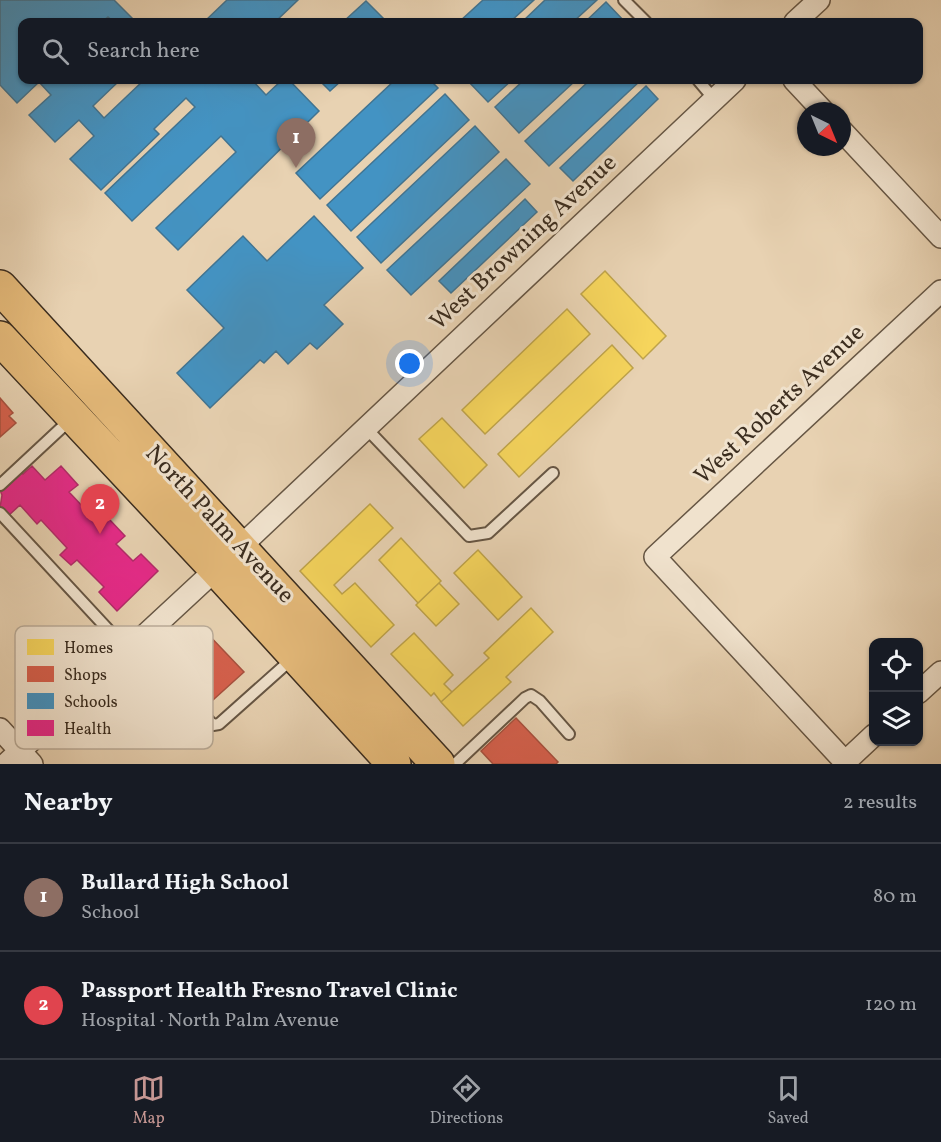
<!DOCTYPE html>
<meta charset="utf-8">
<style>
:root{--surface:#171b24;--page:#20242c;--text:#f1f3f6;--muted:#9ea1a6;--line:#363941;--accent:#c59692}
body{margin:0;font-family:Vollkorn,serif;background:var(--page);color:var(--text)}
.controls{position:absolute;right:18px;bottom:18px;display:grid;overflow:hidden;border-radius:12px;box-shadow:0 2px 4px #0004}
.controls button{width:54px;height:54px;display:grid;place-items:center;padding:0;border:0;border-bottom:2px solid var(--line);background:var(--surface);color:var(--text);font:30px sans-serif}
.compass{position:absolute;left:797px;top:102px;width:54px;height:54px;border-radius:50%;background:var(--surface);box-shadow:0 2px 4px #0004;rotate:137deg}
.you{position:absolute;left:410px;top:364px;width:21px;height:21px;margin:-15px;border:4px solid #fff;border-radius:50%;background:#1a73e8;box-shadow:0 0 0 9px #1a73e833}
.badge{display:grid;place-items:center;width:39px;height:39px;border-radius:50%;background:var(--accent);color:#fff;font-size:20px;font-weight:700}
.pin{position:absolute;translate:-50% -50px;filter:drop-shadow(0 2px 3px #0008)}
.pin::after{content:'';position:absolute;top:32px;width:21px;height:18px;background:inherit;clip-path:polygon(0 0,100% 0,50% 100%)}
.list{margin:0;padding:0;list-style:none}
h2{display:flex;justify-content:space-between;align-items:center;height:78px;margin:0;padding:0 24px;font-size:26px}
h2 small{font-size:20px;font-weight:400;color:var(--muted)}
.list li{display:grid;grid-template-columns:39px 1fr auto;gap:18px;align-items:center;box-sizing:border-box;height:108px;padding:0 24px;border-top:2px solid var(--line)}
.list b{display:block;font-size:22px;white-space:nowrap}
.list p{margin:0;font-size:20px;white-space:nowrap;color:var(--muted)}
.list em{font-size:20px;font-style:normal;color:var(--muted)}
.icon{flex:none;width:33px;height:33px;fill:none;stroke:currentColor;stroke-width:2;stroke-linecap:round;stroke-linejoin:round}
.map{position:relative;flex:none;width:941px;height:764px;overflow:hidden}
.search{position:absolute;background:var(--surface);box-shadow:0 2px 4px #0004;left:18px;right:18px;top:18px;height:66px;display:flex;align-items:center;gap:15px;box-sizing:border-box;padding:0 21px;border-radius:12px;color:var(--muted);font-size:22px}
.sheet{height:294px;background:var(--surface)}
nav{display:flex;justify-content:space-around;align-items:center;box-sizing:border-box;height:84px;border-top:2px solid var(--line);background:var(--surface);font-size:16px;color:var(--muted)}
nav a{display:grid;justify-items:center;gap:3px}
nav .on{color:var(--accent)}
.map>svg:first-child{display:block}
.homes{fill:#f6d55c;stroke:#bea34a;stroke-width:1.5}
.shops{fill:#d6604d;stroke:#a8513f;stroke-width:1.5}
.schools{fill:#4393c3;stroke:#417492;stroke-width:1.5}
.health{fill:#e7298a;stroke:#b32a6a;stroke-width:1.5}
.lines{fill:none;stroke-linecap:round;stroke-linejoin:round}
.lane-casing{stroke:#665644;stroke-width:14}
.street-casing{stroke:#665644;stroke-width:24}
.primary-casing{stroke:#3b2d1f;stroke-width:36}
.lane{stroke:#f0e2cd;stroke-width:10}
.street{stroke:#f0e2cd;stroke-width:21}
.primary{stroke:#e4b979;stroke-width:33}
.labels{text-anchor:middle;dominant-baseline:central;stroke-width:6;stroke-linejoin:round;paint-order:stroke}
.street-label{font-size:24px;fill:#3b2d1f;stroke:#f0e2cd}
.key{fill:#f0e2cd;stroke:#baac99;stroke-width:1.5}
.key-label{font-size:16px;fill:#3b2d1f}
</style>
<div class="map">
<svg width="941" height="764" viewBox="0 0 941 764">
<rect width="100%" height="100%" fill="#e8d2b2"/>
<filter id="stains"><feTurbulence type="fractalNoise" baseFrequency=".00333" numOctaves="4"/><feColorMatrix values="0 0 0 0 .2 0 0 0 0 .09 0 0 0 0 .02 0 0 0 .5 -.17"/></filter>
<radialGradient id="worn" r=".72"><stop offset=".6" stop-color="#630" stop-opacity="0"/><stop offset="1" stop-color="#630" stop-opacity=".3"/></radialGradient>
<path class="homes" d="M 605,271 L 666,336 L 643,359 L 581,294 Z
M 567,309 L 590,334 L 485,434 L 462,410 Z
M 612,345 L 633,368 L 519,477 L 498,454 Z
M 442,418 L 487,465 L 464,488 L 419,439 Z
M 370,504 L 393,528 L 334,585 L 342,594 L 355,583 L 394,625 L 371,647 L 300,571 Z
M 401,538 L 441,581 L 418,603 L 379,560 Z
M 478,550 L 522,597 L 498,620 L 454,573 Z
M 439,583 L 459,604 L 436,626 L 416,605 Z
M 531,608 L 553,632 L 506,677 L 511,682 L 463,726 L 441,702 L 489,658 L 484,653 Z
M 414,633 L 453,675 L 444,684 L 452,692 L 441,702 L 434,693 L 431,696 L 391,654 Z"/>
<path class="shops" d="M 0,398 L 13,413 L 9,416 L 16,423 L 0,437 Z
M 204,630 L 244,672 L 203,709 L 163,668 Z
M 516,718 L 558,762 L 556,764 L 493,764 L 481,751 Z"/>
<path class="schools" d="M 0,0 L 114,0 L 136,22 L 114,22 L 108,17 L 102,22 L 22,22 L 22,80 L 120,80 L 93,106 L 104,118 L 144,80 L 252,80 L 266,95 L 282,80 L 289,80 L 319,111 L 178,250 L 156,228 L 236,152 L 221,136 L 132,221 L 105,193 L 195,107 L 186,98 L 154,129 L 159,134 L 101,190 L 70,159 L 94,136 L 79,120 L 55,142 L 29,115 L 51,95 L 39,82 L 17,103 L 0,85 Z
M 227,0 L 298,0 L 275,22 L 204,22 Z
M 483,0 L 534,0 L 510,22 L 459,22 Z
M 545,0 L 597,0 L 573,22 L 522,22 Z
M 366,1 L 387,22 L 343,22 Z
M 606,2 L 625,22 L 585,22 Z
M 319,80 L 342,80 L 330,91 Z
M 395,80 L 430,80 L 438,88 L 320,199 L 296,173 Z
M 467,80 L 512,80 L 488,102 Z
M 524,80 L 576,80 L 519,133 L 495,107 Z
M 590,80 L 641,80 L 549,166 L 525,141 Z
M 646,86 L 658,99 L 573,181 L 560,168 Z
M 445,94 L 469,120 L 351,231 L 327,205 Z
M 475,126 L 499,152 L 381,263 L 357,237 Z
M 506,159 L 530,184 L 411,295 L 387,270 Z
M 525,199 L 537,212 L 451,293 L 439,281 Z
M 314,216 L 363,268 L 324,305 L 343,324 L 317,349 L 310,343 L 288,364 L 276,351 L 264,363 L 260,360 L 210,408 L 177,373 L 224,328 L 187,290 L 243,236 L 267,261 Z"/>
<path class="health" d="M 32,466 L 45,480 L 61,466 L 78,485 L 69,492 L 85,509 L 93,502 L 125,536 L 116,544 L 133,561 L 141,554 L 158,571 L 117,611 L 99,592 L 104,587 L 77,560 L 71,565 L 60,555 L 67,548 L 41,520 L 37,524 L 20,505 L 8,516 L 0,508 L 2,495 L 0,490 L 21,471 L 23,474 Z"/>
<g class="lines">
<defs>
<path id="lane" d="M 624,0 L 646,22
M 698,80 L 714,99
M 365,427 L 469,536 L 488,533 L 553,473
M 0,485 L 71,419
M 0,513 L 127,650
M 135,642 L 213,725 L 219,724 L 293,658
M 455,764 L 525,698 L 531,695 L 540,701 L 569,734"/>
<path id="street" d="M 795,22 L 819,0
M 794,80 L 823,111
M 842,131 L 941,237
M 918,693 L 941,672
M 0,729 L 32,764
M 845,762 L 655,557 L 941,291
M 6,764 L 240,547 L 735,80
M 843,764 L 874,735"/>
<path id="primary" d="M 0,287 L 438,764
M 0,338 L 216,569 L 394,764"/>
</defs>
<use href="#lane" class="lane-casing"/>
<use href="#street" class="street-casing"/>
<use href="#primary" class="primary-casing"/>
<use href="#lane" class="lane"/>
<use href="#street" class="street"/>
<use href="#primary" class="primary"/>
</g>
<g class="labels">
<g class="street-label">
<text transform="translate(524 243) rotate(-43)">West Browning Avenue</text>
<text transform="translate(780 405) rotate(-43)">West Roberts Avenue</text>
<text transform="translate(219 525) rotate(47)">North Palm Avenue</text>
</g>
</g>
<rect x="15" y="626" width="198" height="123" rx="9" class="key"/>
<rect x="27" y="639" width="27" height="16" fill="#f6d55c"/>
<rect x="27" y="666" width="27" height="16" fill="#d6604d"/>
<rect x="27" y="693" width="27" height="16" fill="#4393c3"/>
<rect x="27" y="720" width="27" height="16" fill="#e7298a"/>
<g class="key-label">
<text x="64" y="653">Homes</text>
<text x="64" y="680">Shops</text>
<text x="64" y="707">Schools</text>
<text x="64" y="734">Health</text>
</g>
<rect width="100%" height="100%" filter="url(#stains)"/>
<rect width="100%" height="100%" fill="url(#worn)"/>
</svg>
<div class="controls">
<button><svg class="icon" aria-label="locate" viewBox="0 0 24 24"><circle cx="12" cy="12" r="6"/><path d="M12 2v4M12 18v4M2 12h4M18 12h4"/></svg></button>
<button><svg class="icon" aria-label="layers" viewBox="0 0 24 24"><path d="M12 4l9 5-9 5-9-5zM3 14l9 5 9-5"/></svg></button>
</div>
<svg class="compass" viewBox="-18 -18 36 36"><path d="M0-13l5 13h-10z" fill="#e53935"/><path d="M0 13l5-13h-10z" fill="#9ea1a6"/></svg>
<div class="you"></div>
<div class="pin badge" style="left:296px;top:168px;background:#8d6e63">1</div>
<div class="pin badge" style="left:100px;top:534px;background:#e0444e">2</div>
<div class="search"><svg class="icon" aria-label="search" viewBox="0 0 24 24"><circle cx="10" cy="10" r="6"/><path d="M15 15l6 6"/></svg>Search here</div>
</div>
<section class="sheet">
<h2>Nearby<small>2 results</small></h2>
<ul class="list">
<li><span class="badge" style="background:#8d6e63">1</span><div><b>Bullard High School</b><p>School</p></div><em>80 m</em></li>
<li><span class="badge" style="background:#e0444e">2</span><div><b>Passport Health Fresno Travel Clinic</b><p>Hospital · North Palm Avenue</p></div><em>120 m</em></li>
</ul>
</section>
<nav>
<a class="on"><svg class="icon" aria-label="map" viewBox="0 0 24 24"><path d="M3 6l6-2 6 2 6-2v14l-6 2-6-2-6 2zM9 4v14M15 6v14"/></svg>Map</a>
<a><svg class="icon" aria-label="directions" viewBox="0 0 24 24"><path d="M12 3l9 9-9 9-9-9zM9 14v-3h6M13 9l2 2-2 2"/></svg>Directions</a>
<a><svg class="icon" aria-label="saved" viewBox="0 0 24 24"><path d="M7 4h10v16l-5-4-5 4z"/></svg>Saved</a>
</nav>
